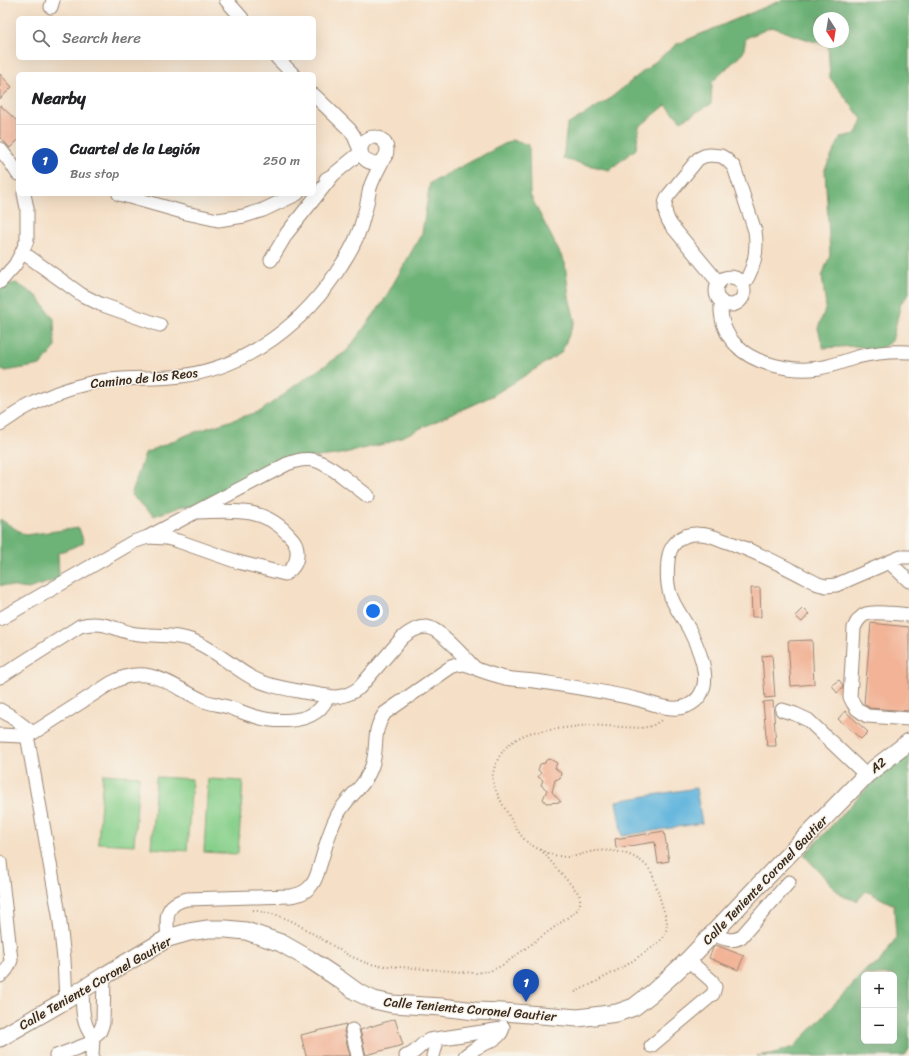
<!DOCTYPE html>
<meta charset="utf-8">
<style>
:root{--surface:#fff;--page:#f2f2f2;--text:#202124;--muted:#757577;--line:#e0e0e0;--accent:#b5179e}
body{margin:0;font-family:Sriracha,sans-serif;background:var(--page);color:var(--text)}
.controls{position:absolute;right:12px;bottom:12px;display:grid;overflow:hidden;border-radius:6px;box-shadow:0 4px 16px #0002}
.controls button{width:36px;height:36px;display:grid;place-items:center;padding:0;border:0;border-bottom:1px solid var(--line);background:var(--surface);color:var(--text);font:20px sans-serif}
.compass{position:absolute;left:813px;top:12px;width:36px;height:36px;border-radius:50%;background:var(--surface);box-shadow:0 4px 16px #0002;rotate:168deg}
.you{position:absolute;left:373px;top:611px;width:14px;height:14px;margin:-10px;border:3px solid #fff;border-radius:50%;background:#1a73e8;box-shadow:0 0 0 6px #1a73e833}
.badge{display:grid;place-items:center;width:26px;height:26px;border-radius:50%;background:var(--accent);color:#fff;font-size:13px;font-weight:700}
.pin{position:absolute;translate:-50% -33px;filter:drop-shadow(0 1px 2px #0008)}
.pin::after{content:'';position:absolute;top:21px;width:14px;height:12px;background:inherit;clip-path:polygon(0 0,100% 0,50% 100%)}
.list{margin:0;padding:0;list-style:none}
h2{display:flex;justify-content:space-between;align-items:center;height:52px;margin:0;padding:0 16px;font-size:17px}
h2 small{font-size:13px;font-weight:400;color:var(--muted)}
.list li{display:grid;grid-template-columns:26px 1fr auto;gap:12px;align-items:center;box-sizing:border-box;height:72px;padding:0 16px;border-top:1px solid var(--line)}
.list b{display:block;font-size:15px;white-space:nowrap}
.list p{margin:0;font-size:13px;white-space:nowrap;color:var(--muted)}
.list em{font-size:13px;font-style:normal;color:var(--muted)}
.icon{flex:none;width:22px;height:22px;fill:none;stroke:currentColor;stroke-width:2;stroke-linecap:round;stroke-linejoin:round}
.map{position:relative;flex:none;width:909px;height:1056px;overflow:hidden}
.search{position:absolute;background:var(--surface);box-shadow:0 4px 16px #0002;left:16px;top:16px;width:300px;height:44px;display:flex;align-items:center;gap:10px;box-sizing:border-box;padding:0 14px;border-radius:6px;color:var(--muted);font-size:15px}
.panel{position:absolute;background:var(--surface);box-shadow:0 4px 16px #0002;left:16px;top:72px;width:300px;height:124px;border-radius:6px}
.map>svg:first-child{display:block}
.green{fill:#87d08b;stroke:#617d54}
.forest{fill:#6db277;stroke:#546e4a;fill-rule:evenodd}
.water{fill:#62b5dd;stroke:#4e707e}
.building{fill:#f2b396}
.lines{fill:none;stroke-linecap:round;stroke-linejoin:round}
.minor-casing{stroke:#988472;stroke-width:15}
.major-casing{stroke:#988472;stroke-width:19}
.path{stroke:#988472;stroke-width:2;stroke-dasharray:1 3;stroke-linecap:butt}
.minor{stroke:#fff;stroke-width:13}
.major{stroke:#fff;stroke-width:17}
.labels{text-anchor:middle;dominant-baseline:central;stroke-width:3;stroke-linejoin:round;paint-order:stroke}
.street-label{font-size:13px;fill:#3b2a1e;stroke:#f7f3e8}
</style>
<div class="map">
<svg width="909" height="1056" viewBox="0 0 909 1056">
<rect width="100%" height="100%" fill="#f7f3e8"/>
<filter id="ink" filterUnits="userSpaceOnUse"><feTurbulence type="fractalNoise" baseFrequency=".025" numOctaves="2"/><feDisplacementMap in="SourceGraphic" scale="8" xChannelSelector="R" yChannelSelector="G"/><feConvolveMatrix kernelMatrix="1 2 1 2 8 2 1 2 1" color-interpolation-filters="sRGB"/></filter>
<filter id="wash" filterUnits="userSpaceOnUse"><feTurbulence type="fractalNoise" baseFrequency=".012" numOctaves="4" result="noise"/><feDisplacementMap in="SourceGraphic" scale="16" xChannelSelector="R" yChannelSelector="G"/><feGaussianBlur stdDeviation="0.9" result="paint"/><feColorMatrix in="noise" values="0 0 0 0 0 0 0 0 0 0 0 0 0 0 0 0 0 1.4 0 .05"/><feComposite in="paint" operator="in"/></filter>
<g filter="url(#wash)">
<rect width="100%" height="100%" fill="#f5dfc6"/>
<path class="green" d="M 103,774 L 139,776 L 134,845 L 98,843 Z
M 156,777 L 192,779 L 187,851 L 151,848 Z
M 208,779 L 243,781 L 238,854 L 204,852 Z"/>
<path class="forest" d="M 782,0 L 909,0 L 909,294 L 901,303 L 892,341 L 877,351 L 856,346 L 823,348 L 818,328 L 826,307 L 822,276 L 830,255 L 825,169 L 841,137 L 856,134 L 862,119 L 830,78 L 828,46 L 794,35 L 772,27 L 746,38 L 743,53 L 712,82 L 711,104 L 681,121 L 666,105 L 639,127 L 636,149 L 609,170 L 563,159 L 567,125 L 608,100 L 677,44 ZM 819,18 L 843,18 L 843,42 L 819,42 Z
M 512,140 L 529,145 L 530,195 L 565,263 L 569,297 L 575,321 L 561,353 L 492,396 L 388,443 L 336,455 L 308,458 L 200,506 L 182,506 L 154,516 L 131,495 L 145,453 L 189,434 L 261,411 L 297,384 L 347,351 L 383,302 L 422,233 L 430,183 Z
M 16,283 L 37,296 L 54,319 L 55,348 L 41,365 L 6,371 L 0,370 L 0,286 Z
M 0,519 L 25,535 L 79,528 L 84,543 L 58,553 L 59,579 L 28,589 L 2,585 L 0,586 Z
M 909,751 L 909,1049 L 905,1056 L 757,1056 L 770,1054 L 794,1047 L 868,968 L 878,964 L 896,938 L 894,905 L 866,891 L 857,901 L 842,896 L 804,855 L 865,790 ZM 864,975 L 894,975 L 894,1041 L 864,1041 Z"/>
<path class="water" d="M 696,788 L 702,823 L 622,836 L 616,801 Z"/>
<g id="blocks">
<path class="building" d="M 0,74 L 12,87 L 0,99 Z
M 0,105 L 18,122 L 18,140 L 10,148 L 0,137 Z
M 751,588 L 760,588 L 761,617 L 752,617 Z
M 803,608 L 809,614 L 802,622 L 795,616 Z
M 871,623 L 909,627 L 909,711 L 870,708 L 864,704 Z
M 812,640 L 814,684 L 791,686 L 788,641 Z
M 772,655 L 775,697 L 765,698 L 762,656 Z
M 839,680 L 843,685 L 842,689 L 837,693 L 832,685 Z
M 773,701 L 776,746 L 767,746 L 763,702 Z
M 845,711 L 868,732 L 861,739 L 838,719 Z
M 550,759 L 557,763 L 555,768 L 561,773 L 560,778 L 555,780 L 552,792 L 561,802 L 546,803 L 543,799 L 547,790 L 541,785 L 543,780 L 538,777 L 541,773 L 538,770 L 540,764 L 545,763 L 546,760 Z
M 664,831 L 669,861 L 658,863 L 655,842 L 616,848 L 615,839 Z
M 716,945 L 744,956 L 738,970 L 709,958 L 713,948 Z
M 395,1019 L 403,1045 L 366,1055 L 360,1030 Z
M 346,1024 L 344,1032 L 350,1056 L 306,1056 L 301,1035 Z"/>
</g>
</g>
<g filter="url(#ink)">
<use href="#blocks" fill-opacity="0" stroke="#988472" stroke-width="1"/>
<g class="lines">
<defs>
<path id="minor" d="M 226,0 L 242,18
M 51,7 L 53,0
M 277,58 L 293,74
M 314,95 L 350,130 L 354,136 L 360,150
M361 150a13 13 0 1 1 26 0a13 13 0 1 1-26 0Z
M 0,149 L 11,163 L 18,174
M 326,179 L 333,175 L 361,152
M 119,194 L 186,213 L 218,220 L 244,216 L 263,210 L 297,194
M 22,252 L 82,295 L 100,304 L 160,325
M 271,260 L 287,233 L 333,175
M716 291a14 14 0 1 1 28 0a14 14 0 1 1-28 0Z
M 0,282 L 15,265 L 22,252 L 27,240 L 27,208 L 24,194
M 719,283 L 671,225 C 665,216 663,207 667,197 L 698,159 L 704,156 L 710,155 L 721,156 L 726,159 L 734,167 L 755,231 C 758,251 755,268 743,285
M 721,301 C 720,317 724,333 736,345 C 754,365 794,372 819,368 C 832,366 845,361 857,357 C 874,353 892,351 909,352
M 0,424 C 8,419 15,414 23,409 C 44,397 67,388 90,383 C 120,376 151,380 181,376 C 249,367 306,322 342,264 C 352,249 360,233 364,215 C 367,206 368,197 370,188 C 373,178 379,168 384,158
M 148,537 L 287,464 C 311,454 321,461 341,475 C 350,482 359,489 368,496
M 889,562 L 909,581
M 909,615 C 901,614 894,613 886,613 C 870,612 861,611 854,628 L 850,697 L 853,703 L 857,709 L 867,716 L 909,719
M 0,619 L 133,542 L 148,537 L 166,538 L 178,541 L 238,562 L 285,574 C 293,569 298,562 297,551 C 297,543 292,538 287,533 C 262,506 230,511 197,512
M 0,677 L 80,626 C 99,620 113,628 131,633 C 151,637 172,633 191,640 C 213,648 231,666 251,677 C 269,687 289,689 309,693 C 318,694 328,697 336,697 C 345,696 352,693 359,688 L 402,638 C 409,632 418,627 427,627 C 439,628 465,658 474,667
M 0,710 L 9,715 L 33,733
M 782,710 L 795,714 L 808,720 L 866,775
M 0,735 L 22,736 L 33,733 L 111,683 C 149,662 171,686 204,701 C 213,704 222,705 231,708 C 240,711 248,715 257,717 C 274,722 301,723 316,712 C 322,708 325,702 329,696
M 27,735 L 59,914 L 64,959 L 66,1000
M 0,862 L 11,960 C 9,967 6,972 0,976
M 713,934 C 723,938 731,943 741,937 L 789,882
M 168,938 C 166,918 164,904 187,899 L 290,896 C 300,895 308,891 313,883 C 317,877 318,871 320,865 C 325,849 329,831 337,816 C 342,805 350,798 358,789 C 364,783 369,774 372,766 C 379,745 371,732 385,713 L 451,667 C 464,662 467,664 479,670 C 487,673 497,676 505,678 C 517,680 530,680 542,682 C 574,687 608,692 640,700 C 654,704 672,712 687,706 C 718,692 701,653 690,631 C 684,619 674,607 670,594 C 667,584 667,571 668,561 C 669,544 682,533 698,534 C 706,534 715,537 722,540 C 756,551 787,568 818,584 L 826,586 L 836,585 L 889,562 L 901,557 L 909,557
M 82,990 C 83,1007 81,1023 93,1037
M 352,1030 L 358,1056
M 93,1037 L 100,1031 L 103,1023 L 104,976
M 651,1046 L 713,994 L 715,987 L 712,981 L 688,960
M 56,1056 L 93,1042
M 92,1056 L 93,1037
M 406,1056 C 416,1054 420,1044 429,1040 L 502,1029
M 433,1056 L 436,1045 L 437,1039
M 465,1056 C 468,1053 472,1051 476,1048 C 486,1042 501,1040 503,1027"/>
<path id="major" d="M 0,1038 L 66,1000 L 104,976 L 168,938 L 189,932 L 208,929 L 226,929 L 246,931 L 281,943 L 309,959 L 339,979 L 357,992 L 374,1000 L 392,1004 L 442,1007 L 475,1011 L 502,1012 L 578,1018 L 617,1013 L 634,1007 L 652,993 L 671,976 L 688,960 L 756,888 L 866,775 L 909,742"/>
</defs>
<use href="#minor" class="minor-casing"/>
<use href="#major" class="major-casing"/>
<path class="path" d="M 253,910 L 277,915 L 294,922 L 348,955 L 366,963 L 376,965 L 476,973 L 490,971 L 503,965 L 575,912 C 581,907 581,901 579,894 L 541,850
M 575,992 L 592,984 L 625,966 L 656,945 L 663,938 L 666,933 L 667,921 L 652,873 C 640,854 617,849 596,851 C 586,852 578,856 569,857 C 554,857 537,850 526,841 C 516,831 510,817 503,805 C 494,787 488,779 498,759 C 505,745 517,737 533,732 L 588,725 L 641,728 L 652,726 L 663,719"/>
<use href="#minor" class="minor"/>
<use href="#major" class="major"/>
</g>
</g>
<g class="labels">
<g class="street-label">
<text transform="translate(144 378) rotate(-6)">Camino de los Reos</text>
<text transform="translate(878 765) rotate(-39)">A2</text>
<text transform="translate(765 880) rotate(-46)">Calle Teniente Coronel Gautier</text>
<text transform="translate(95 983) rotate(-30)">Calle Teniente Coronel Gautier</text>
<text transform="translate(470 1009) rotate(5)">Calle Teniente Coronel Gautier</text>
</g>
</g>
</svg>
<div class="controls">
<button>+</button>
<button>−</button>
</div>
<svg class="compass" viewBox="-18 -18 36 36"><path d="M0-13l5 13h-10z" fill="#e53935"/><path d="M0 13l5-13h-10z" fill="#757577"/></svg>
<div class="you"></div>
<div class="pin badge" style="left:526px;top:1002px;background:#1a4fb4">1</div>
<div class="search"><svg class="icon" aria-label="search" viewBox="0 0 24 24"><circle cx="10" cy="10" r="6"/><path d="M15 15l6 6"/></svg>Search here</div>
<section class="panel">
<h2>Nearby<small></small></h2>
<ul class="list">
<li><span class="badge" style="background:#1a4fb4">1</span><div><b>Cuartel de la Legión</b><p>Bus stop</p></div><em>250 m</em></li>
</ul>
</section>
</div>
